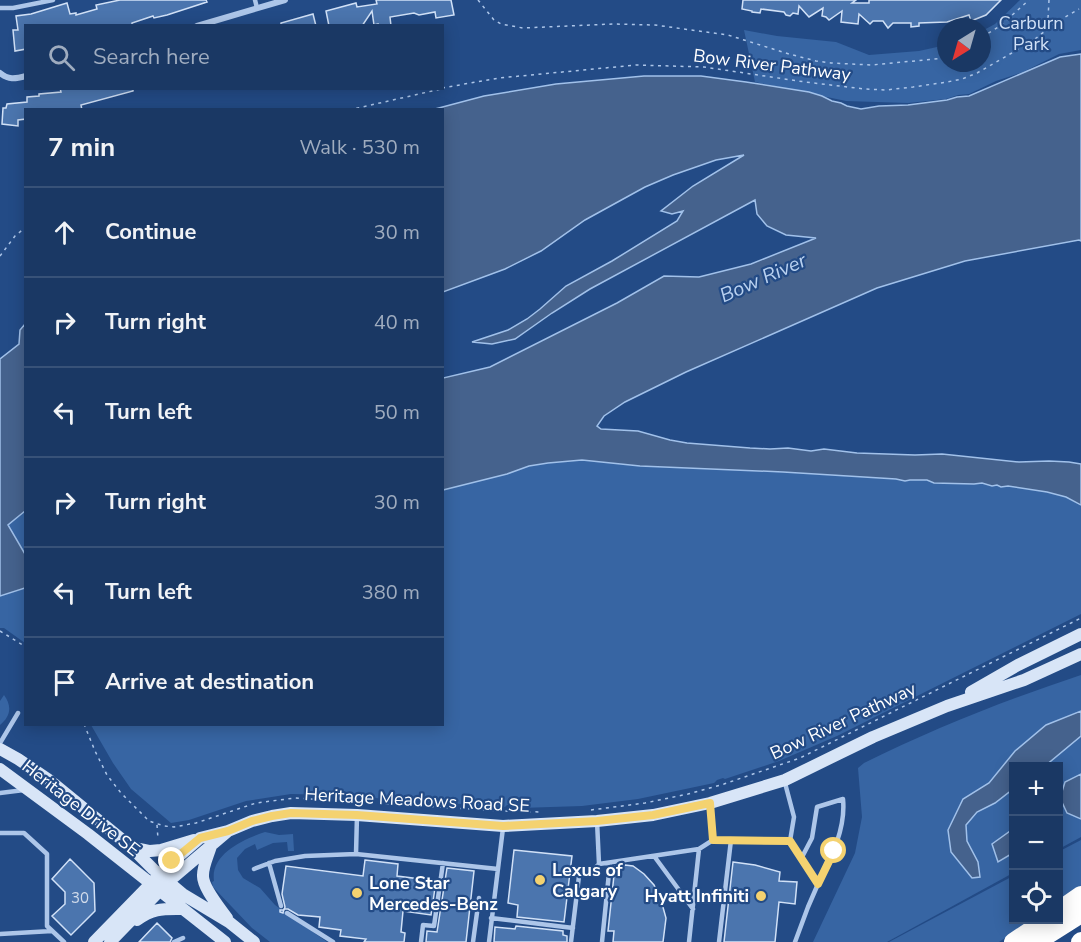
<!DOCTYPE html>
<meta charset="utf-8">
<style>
:root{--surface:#1a3864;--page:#27436d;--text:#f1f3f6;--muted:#9facbf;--line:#385278}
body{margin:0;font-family:"Nunito Sans",sans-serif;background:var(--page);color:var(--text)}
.controls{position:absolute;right:18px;bottom:18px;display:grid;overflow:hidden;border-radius:0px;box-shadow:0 3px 15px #0003}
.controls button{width:54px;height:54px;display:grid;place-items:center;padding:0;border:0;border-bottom:2px solid var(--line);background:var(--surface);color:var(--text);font:30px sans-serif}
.compass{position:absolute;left:937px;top:18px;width:54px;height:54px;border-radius:50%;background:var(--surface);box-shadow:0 3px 15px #0003;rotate:217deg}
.stop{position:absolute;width:18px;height:18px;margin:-14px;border:4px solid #f4d270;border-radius:50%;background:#fff}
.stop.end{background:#f4d270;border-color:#fff;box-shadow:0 2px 6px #0008}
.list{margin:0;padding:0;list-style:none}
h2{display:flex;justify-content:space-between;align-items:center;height:78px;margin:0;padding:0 24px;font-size:26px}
h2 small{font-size:20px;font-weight:400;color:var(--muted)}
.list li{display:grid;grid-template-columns:39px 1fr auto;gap:18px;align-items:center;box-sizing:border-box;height:90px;padding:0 24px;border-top:2px solid var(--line)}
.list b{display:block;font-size:22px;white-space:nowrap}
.list em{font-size:20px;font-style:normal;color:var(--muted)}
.icon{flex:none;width:33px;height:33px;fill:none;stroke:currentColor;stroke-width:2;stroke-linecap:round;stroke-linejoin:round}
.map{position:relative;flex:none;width:1081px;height:942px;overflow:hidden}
.search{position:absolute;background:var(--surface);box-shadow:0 3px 15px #0003;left:24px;top:24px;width:420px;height:66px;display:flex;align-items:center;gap:15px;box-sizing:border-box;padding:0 21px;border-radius:0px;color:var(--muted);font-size:22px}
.panel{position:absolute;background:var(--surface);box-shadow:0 3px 15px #0003;left:24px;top:108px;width:420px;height:618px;border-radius:0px}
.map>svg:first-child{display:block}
.green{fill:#3765a3}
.water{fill:#45628d;stroke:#a1c1ea;stroke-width:1.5}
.building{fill:#4b75ae;stroke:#d1e1f7;stroke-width:1.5}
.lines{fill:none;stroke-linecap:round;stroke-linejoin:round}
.path{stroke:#adc6e9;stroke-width:1.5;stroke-dasharray:3 4.5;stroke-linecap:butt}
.lane{stroke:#adc6e9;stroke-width:4.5}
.street{stroke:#adc6e9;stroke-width:6}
.secondary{stroke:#d8e5f7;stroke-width:12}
.highway{stroke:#fff;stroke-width:18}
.route{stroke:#f4d270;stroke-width:8}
.poi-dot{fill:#f4d270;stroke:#234b86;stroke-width:2}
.labels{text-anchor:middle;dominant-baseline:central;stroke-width:4.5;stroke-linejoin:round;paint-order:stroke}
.number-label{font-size:15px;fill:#d2dceb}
.park-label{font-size:18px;fill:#d1e1f7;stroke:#234b86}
.street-label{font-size:18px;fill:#fff;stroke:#234b86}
.poi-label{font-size:18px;font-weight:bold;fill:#fff;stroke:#234b86;text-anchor:start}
.water-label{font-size:20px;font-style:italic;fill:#b9d1f0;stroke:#234b86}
</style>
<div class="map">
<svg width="1081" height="942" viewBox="0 0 1081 942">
<rect width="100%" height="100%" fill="#234b86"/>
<path class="green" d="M 1020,0 L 1081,0 L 1081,50 L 1059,54 L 1023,72 L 996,81 L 969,94 L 958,95 L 946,99 L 908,103 L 846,101 L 755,82 L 744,30 L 777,36 L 836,42 L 869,55 L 919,51 L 946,45 L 946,63 L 982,63 L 982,31 L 995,24 Z
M 582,460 L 640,466 L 783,472 L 896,479 L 905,481 L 910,480 L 926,480 L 934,483 L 974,484 L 982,483 L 992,486 L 997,485 L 1001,487 L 1008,486 L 1047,492 L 1066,497 L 1081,505 L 1081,614 L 837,736 L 779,761 L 725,779 L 723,778 L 717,780 L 714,783 L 638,799 L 582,806 L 520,808 L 516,805 L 507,805 L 505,807 L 331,795 L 291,794 L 246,801 L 189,820 L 171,823 L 131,789 L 113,763 L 91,725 L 442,724 L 443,490 L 507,474 L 529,466 L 548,463 Z
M 25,511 L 25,554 L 8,525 Z
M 25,588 L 25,643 L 4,628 L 0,628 L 0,596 Z
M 1081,675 L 1081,837 L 1059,849 L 1058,766 L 1014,766 L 1013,873 L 887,942 L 813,942 L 855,853 L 862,817 L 858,768 L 864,763 C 935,728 1006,700 1081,675 Z
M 4,695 C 12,706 11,716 0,725 L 0,701 Z
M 265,832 L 279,835 L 293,834 L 294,851 L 288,851 L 287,842 L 273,843 L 257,850 L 255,844 L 245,849 L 237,858 L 238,870 L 243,878 L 260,888 L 275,905 L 327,942 L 270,942 L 252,928 L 213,887 L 212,882 L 214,881 C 210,854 244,839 265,832 Z
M 1081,840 L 1081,886 L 1059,901 L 1058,852 Z
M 1013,876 L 1014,920 L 1032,920 L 999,942 L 889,942 Z"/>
<path class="water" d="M 1081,54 L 1081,241 L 1079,240 L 965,261 L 877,288 L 686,372 L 625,402 L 604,416 L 597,426 L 601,429 L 638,431 L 670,440 L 687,443 L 750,448 L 770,449 L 788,448 L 811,451 L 824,449 L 857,453 L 915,455 L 942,454 L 1019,462 L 1049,461 L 1069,462 L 1081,464 L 1081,505 L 1066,497 L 1047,492 L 1008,486 L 1001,487 L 997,485 L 992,486 L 982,483 L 974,484 L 934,483 L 927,480 L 910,480 L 905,481 L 896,479 L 783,472 L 640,466 L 582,460 L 548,463 L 529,466 L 507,474 L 443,490 L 443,378 L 490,367 L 617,303 L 664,276 L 699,277 L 751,264 L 816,238 L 786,235 L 767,226 L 757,214 L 755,200 L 590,289 L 552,313 L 515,339 L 492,344 L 472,342 L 508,330 L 527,319 L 540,309 L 566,286 L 612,261 L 677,221 L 683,211 L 672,214 L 661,211 L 693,186 L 744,155 L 716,160 L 673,175 L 645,187 L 585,220 L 541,251 L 505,269 L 443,292 L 442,110 L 435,109 L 484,96 L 556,84 L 644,76 L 701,76 L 746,82 L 809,92 L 822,96 L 832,101 L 841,103 L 847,106 L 861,109 L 879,106 L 908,105 L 947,100 L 957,97 L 969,96 L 1060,57 Z
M 25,324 L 25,511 L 8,525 L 25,554 L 25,588 L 0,596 L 0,359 L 19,344 L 20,330 Z
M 1081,711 L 1081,736 L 1045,766 L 1014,766 L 1013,789 L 995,803 L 977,812 L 966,825 L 967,841 L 978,862 L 980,877 L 972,878 L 951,852 L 948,830 L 963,799 L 989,783 L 1015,751 L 1046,725 Z
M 1081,774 L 1081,819 L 1067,813 L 1060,798 L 1065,782 Z
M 1013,829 L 1013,853 L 998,862 L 992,844 Z"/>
<path class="building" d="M 120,0 L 206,0 L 207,2 L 167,15 L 154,18 L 153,16 L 132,23 L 132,26 L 26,26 L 26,49 L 15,51 L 13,30 L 18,30 L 16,16 L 31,14 L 67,3 L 70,14 L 76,13 L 76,15 L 97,9 L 96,5 Z
M 376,0 L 451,0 L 454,15 L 436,18 L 435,12 L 419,15 L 414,13 L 390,17 L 391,26 L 378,26 L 378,24 L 374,25 L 372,11 L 362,26 L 329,26 L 326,11 L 356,3 L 357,7 L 377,4 Z
M 743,0 L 856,0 L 852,3 L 869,3 L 869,0 L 1001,0 L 986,15 L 971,21 L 969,15 L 947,22 L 919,23 L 919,26 L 911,27 L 911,23 L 893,23 L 888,28 L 883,21 L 873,21 L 870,24 L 859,14 L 858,24 L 841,22 L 842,11 L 829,20 L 826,17 L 822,16 L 823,8 L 809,17 L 799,6 L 798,14 L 793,13 L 790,16 L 786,15 L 784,12 L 761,9 L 760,13 L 752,12 L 752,11 L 742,9 Z
M 313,14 L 316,26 L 281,26 L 281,23 Z
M 60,88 L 133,88 L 133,91 L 81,105 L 82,110 L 26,110 L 26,119 L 18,120 L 18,126 L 2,124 L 3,108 L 6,108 L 7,104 L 27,102 L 27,97 L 39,96 L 39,94 L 61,92 Z
M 514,850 L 572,856 L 564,922 L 517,917 L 518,905 L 508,903 Z
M 70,859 L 94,883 L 95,911 L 71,935 L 52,916 L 65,904 L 65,892 L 52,879 Z
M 365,860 L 398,864 L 397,876 L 436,881 L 431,915 L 403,911 L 401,932 L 405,933 L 404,942 L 364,942 L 366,939 L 340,936 L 341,930 L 319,927 L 320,917 L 298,915 L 288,909 L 284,909 L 283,913 L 280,912 L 280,910 L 284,910 L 285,907 L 282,894 L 286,866 L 363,876 Z
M 733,862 L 755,865 L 780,872 L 779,881 L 797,882 L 795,904 L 779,902 L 775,942 L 724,942 Z
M 625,865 L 633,866 L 644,874 L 654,885 L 661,900 L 666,918 L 663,942 L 613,942 L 614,931 L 608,931 L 615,866 Z
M 447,868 L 474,871 L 466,942 L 426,942 L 427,931 L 437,932 Z
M 157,923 L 172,938 L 170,942 L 139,942 Z
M 516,926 L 563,931 L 563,935 L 567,936 L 567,942 L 494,942 L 495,927 L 515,929 Z"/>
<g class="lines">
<path class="path" d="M 478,0 L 494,20 L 501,24 L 523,28 L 613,24 L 655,25 L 728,35 L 789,54 L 816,61 L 831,63 L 871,65 L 946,58
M 1049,0 L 1048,19 L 1050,25
M 982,37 L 1000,26 L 1029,0
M 442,88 L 499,78 L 636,65 L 704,67 L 805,82 L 865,89 L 886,90 L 913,87 L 947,82 L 962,79 L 977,73 L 1010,54 L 1035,39 L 1055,23 L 1079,9
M 349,110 L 441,89
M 0,256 L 15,236 L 26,227
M 0,631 L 26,647
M 84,724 L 95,751 L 107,775 L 121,793 L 149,821 L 164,826 L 174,827 L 196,823 L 256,803 L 295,798 L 502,811 L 541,812
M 591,810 L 645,803 L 688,794 L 724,784 L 800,758 L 1081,618
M 157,825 L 158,839"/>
<path class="lane" d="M 255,0 L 257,8
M 0,8 L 13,8 L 53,0
M 0,743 L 18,713
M 0,793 L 24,790
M 710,804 L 713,840
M 357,815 L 356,854 L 498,869
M 597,821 L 599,864 L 699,849 L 713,840 L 790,841 L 794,817 L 785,783
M 0,833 L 24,833 L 47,854 L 47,926 L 64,942
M 790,841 L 818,884 C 831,858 846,829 843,799 L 817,807 L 812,838 L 801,859
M 654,856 L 693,909
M 269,863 L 281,906
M 254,869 L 275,861 L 305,856 L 356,854
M 287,913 L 333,942
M 491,918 L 573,928
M 0,934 L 52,931
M 174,942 L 183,938
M 421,942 L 423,925 L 434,926 L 443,863
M 473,942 L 479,898
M 489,942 L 503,828
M 571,942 L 579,876 L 590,873 L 599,864
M 602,942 L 610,863
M 689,942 L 699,849
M 719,942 L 731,840
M 795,942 L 808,907 L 818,884"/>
<path class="street" d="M 197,26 L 285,0
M 0,73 C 8,80 15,79 26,76"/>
<path class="secondary" d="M 971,692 L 1018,665 L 1081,634
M 0,749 L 18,759 L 49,780 L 131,847 L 153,869 L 184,895 L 229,922 L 254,942
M 0,769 L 88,834 L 225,942
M 211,846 C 208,856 203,866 203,875 C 202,887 220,908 227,918
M 131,847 L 150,851 L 161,850 L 194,840
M 137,920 C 153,908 163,909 182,909
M 94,942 L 171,863 L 200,838 L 228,831 L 252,821 L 272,816 L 291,813 L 357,815 L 503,826 L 597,821 L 653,815 L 710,803 L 785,780 L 873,737 L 947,706 L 1024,680 L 1081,654
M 110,942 L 168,882 L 227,832"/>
<path class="highway" d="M 1058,911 L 1081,895
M 1013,942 L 1046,920
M 1037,942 L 1081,914
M 1080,942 L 1081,941"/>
</g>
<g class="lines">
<path class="route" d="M 172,861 L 200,838 L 228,831 L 252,821 L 272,816 L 291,813 L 357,815 L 503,826 L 597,821 L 653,815 L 710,803 L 713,840 L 790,841 L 818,884 L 834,851"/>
</g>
<g class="poi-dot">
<circle cx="540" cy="880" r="6"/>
<circle cx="357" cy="893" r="6"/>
<circle cx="761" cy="896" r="6"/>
</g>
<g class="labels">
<g class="number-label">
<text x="80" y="898">30</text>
</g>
<g class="park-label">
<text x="1031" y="23">Carburn<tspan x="1031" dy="21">Park</tspan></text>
</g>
<g class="street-label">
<text transform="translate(772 65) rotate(7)">Bow River Pathway</text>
<text transform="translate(843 721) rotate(-25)">Bow River Pathway</text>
<text transform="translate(417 800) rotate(3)">Heritage Meadows Road SE</text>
<text transform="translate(81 808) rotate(38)">Heritage Drive SE</text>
</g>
<g class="poi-label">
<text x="552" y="870">Lexus of<tspan x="552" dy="21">Calgary</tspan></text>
<text x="369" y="883">Lone Star<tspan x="369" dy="21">Mercedes-Benz</tspan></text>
<text x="749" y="896" text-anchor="end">Hyatt Infiniti</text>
</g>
<g class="water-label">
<text transform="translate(763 278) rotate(-24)">Bow River</text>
</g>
</g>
</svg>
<div class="controls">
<button>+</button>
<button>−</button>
<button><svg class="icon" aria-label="locate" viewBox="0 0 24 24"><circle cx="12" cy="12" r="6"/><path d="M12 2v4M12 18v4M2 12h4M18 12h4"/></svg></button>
</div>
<svg class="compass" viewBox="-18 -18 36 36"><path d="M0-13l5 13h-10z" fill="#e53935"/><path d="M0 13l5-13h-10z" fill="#9facbf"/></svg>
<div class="stop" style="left:834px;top:851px"></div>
<div class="stop end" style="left:172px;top:861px"></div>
<div class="search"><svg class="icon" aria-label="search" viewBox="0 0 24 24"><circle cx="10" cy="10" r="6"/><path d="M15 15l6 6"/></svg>Search here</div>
<section class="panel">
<h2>7 min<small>Walk · 530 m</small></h2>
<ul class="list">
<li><svg class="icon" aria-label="ahead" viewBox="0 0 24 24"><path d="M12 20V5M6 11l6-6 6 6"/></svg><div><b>Continue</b></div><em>30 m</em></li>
<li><svg class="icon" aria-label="right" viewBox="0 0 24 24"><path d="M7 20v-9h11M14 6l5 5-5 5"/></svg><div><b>Turn right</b></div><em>40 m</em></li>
<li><svg class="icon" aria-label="left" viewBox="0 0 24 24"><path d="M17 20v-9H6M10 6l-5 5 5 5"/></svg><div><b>Turn left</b></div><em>50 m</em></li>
<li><svg class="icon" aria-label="right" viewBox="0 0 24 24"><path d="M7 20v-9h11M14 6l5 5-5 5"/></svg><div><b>Turn right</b></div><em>30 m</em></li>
<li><svg class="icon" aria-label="left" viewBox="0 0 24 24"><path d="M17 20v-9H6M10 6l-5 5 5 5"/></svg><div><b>Turn left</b></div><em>380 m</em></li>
<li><svg class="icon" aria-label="arrive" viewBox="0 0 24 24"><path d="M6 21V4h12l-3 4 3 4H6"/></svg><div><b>Arrive at destination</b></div></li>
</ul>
</section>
</div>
